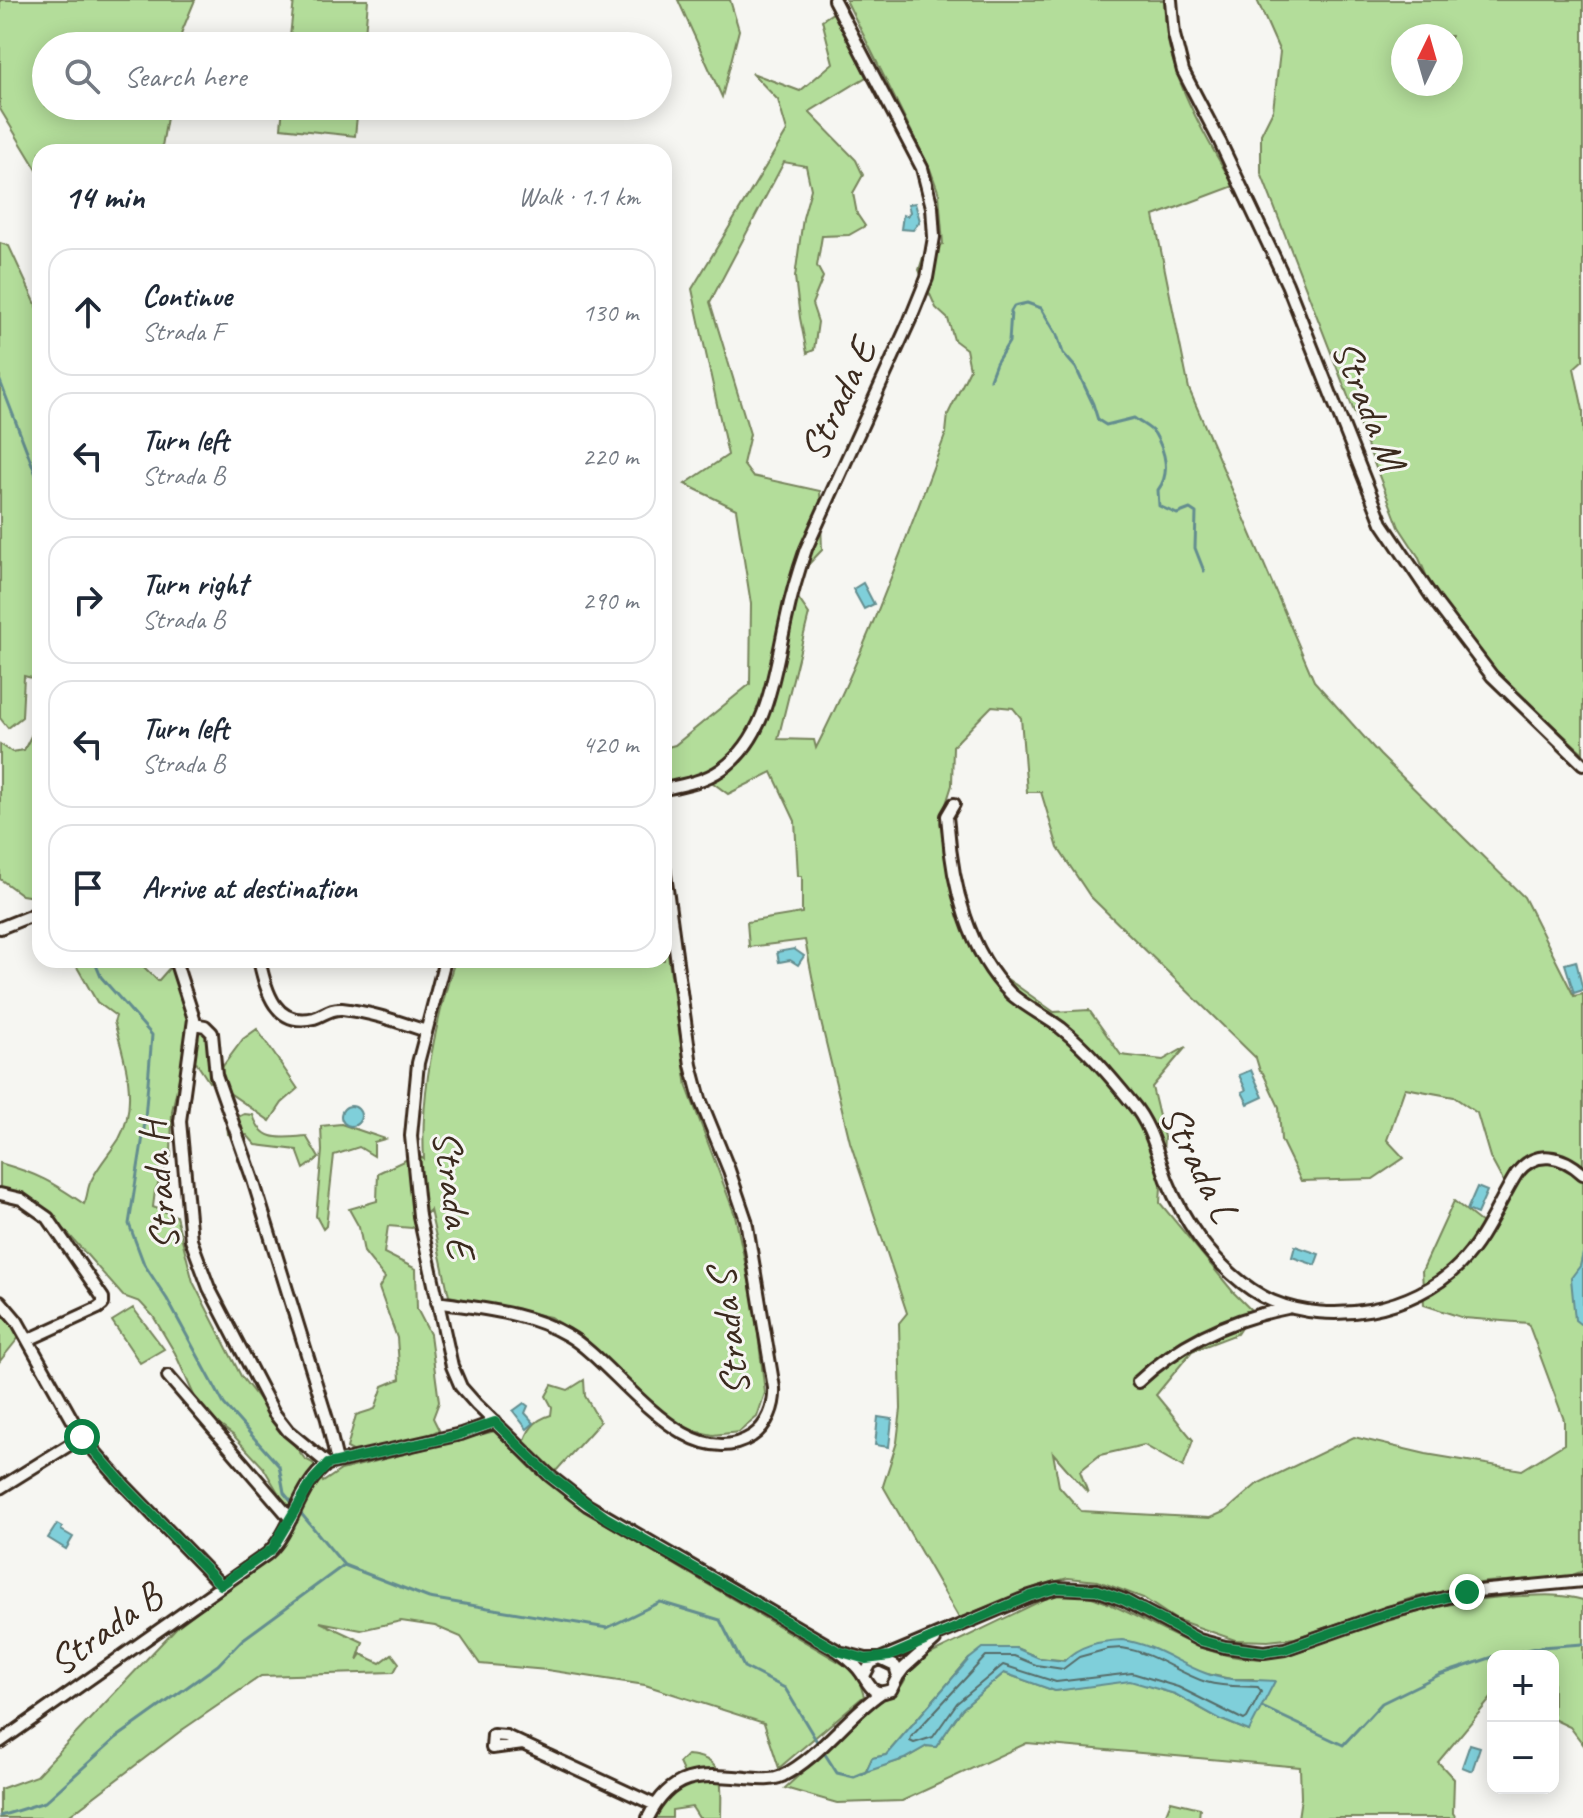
<!DOCTYPE html>
<meta charset="utf-8">
<style>
:root{--surface:#fff;--page:#f6f6f7;--text:#1f2937;--muted:#747a83;--line:#e0e1e3}
body{margin:0;font-family:Caveat,sans-serif;background:var(--page);color:var(--text)}
.controls{position:absolute;right:24px;bottom:24px;display:grid;overflow:hidden;border-radius:16px;box-shadow:0 4px 20px #0003}
.controls button{width:72px;height:72px;display:grid;place-items:center;padding:0;border:0;border-bottom:2px solid var(--line);background:var(--surface);color:var(--text);font:40px sans-serif}
.compass{position:absolute;left:1391px;top:24px;width:72px;height:72px;border-radius:50%;background:var(--surface);box-shadow:0 4px 20px #0003;rotate:5deg}
.stop{position:absolute;width:24px;height:24px;margin:-18px;border:6px solid #0b8043;border-radius:50%;background:#fff}
.stop.end{background:#0b8043;border-color:#fff;box-shadow:0 2px 8px #0008}
.list{margin:0;padding:0;list-style:none}
h2{display:flex;justify-content:space-between;align-items:center;height:104px;margin:0;padding:0 32px;font-size:34px}
h2 small{font-size:26px;font-weight:400;color:var(--muted)}
.list li{display:grid;grid-template-columns:52px 1fr auto;gap:24px;align-items:center;box-sizing:border-box;height:128px;margin:0 16px 16px;padding:0 16px;border:2px solid var(--line);border-radius:24px}
.list b{display:block;font-size:30px;white-space:nowrap}
.list p{margin:0;font-size:26px;white-space:nowrap;color:var(--muted)}
.list em{font-size:26px;font-style:normal;color:var(--muted)}
.icon{flex:none;width:44px;height:44px;fill:none;stroke:currentColor;stroke-width:2;stroke-linecap:round;stroke-linejoin:round}
.map{position:relative;flex:none;width:1583px;height:1818px;overflow:hidden}
.search{position:absolute;background:var(--surface);box-shadow:0 4px 20px #0003;left:32px;top:32px;width:640px;height:88px;display:flex;align-items:center;gap:20px;box-sizing:border-box;padding:0 28px;border-radius:44px;color:var(--muted);font-size:30px}
.panel{position:absolute;background:var(--surface);box-shadow:0 4px 20px #0003;left:32px;top:144px;width:640px;height:824px;border-radius:24px}
.map>svg:first-child{display:block}
.green{fill:#b3dd9a;stroke:#77845c;stroke-width:2;fill-rule:evenodd}
.water{fill:#7fcfda;stroke:#648d8f;stroke-width:2}
.lines{fill:none;stroke-linecap:round;stroke-linejoin:round}
.shore{stroke:#566c69;stroke-width:2}
.stream{stroke:#648d8f;stroke-width:3}
.minor-casing{stroke:#3b2a1e;stroke-width:16}
.minor{stroke:#f6f6f2;stroke-width:10}
.route{stroke:#0b8043;stroke-width:10}
.labels{text-anchor:middle;dominant-baseline:central;stroke-width:6;stroke-linejoin:round;paint-order:stroke}
.street-label{font-size:40px;fill:#3b2a1e;stroke:#f6f6f2}
</style>
<div class="map">
<svg width="1583" height="1818" viewBox="0 0 1583 1818">
<rect width="100%" height="100%" fill="#f6f6f2"/>
<filter id="ink" filterUnits="userSpaceOnUse"><feTurbulence type="fractalNoise" baseFrequency=".0125" numOctaves="2"/><feDisplacementMap in="SourceGraphic" scale="16" xChannelSelector="R" yChannelSelector="G"/><feConvolveMatrix kernelMatrix="1 2 1 2 8 2 1 2 1" color-interpolation-filters="sRGB"/></filter>
<g filter="url(#ink)">
<path class="green" d="M 0,0 L 195,0 L 182,31 L 179,46 L 46,46 L 46,106 L 169,106 L 161,152 L 40,152 L 40,175 L 0,109 Z
M 294,0 L 368,0 L 364,46 L 289,46 Z
M 678,0 L 730,0 L 739,30 L 722,97 Z
M 846,0 L 1165,0 C 1161,64 1203,133 1234,186 L 1154,216 L 1189,389 L 1314,681 L 1380,755 L 1524,897 L 1574,996 L 1583,994 L 1583,1571 L 1565,1578 L 1486,1582 L 1412,1598 L 1295,1638 L 1268,1641 L 1235,1640 L 1175,1619 L 1143,1598 L 1098,1581 L 1068,1578 L 1038,1586 L 959,1618 L 883,1486 L 897,1442 L 901,1409 L 899,1323 L 907,1313 L 850,1142 L 821,1022 L 805,940 L 749,947 L 747,922 L 802,913 L 802,876 L 798,876 L 795,821 L 772,772 L 728,794 L 701,774 L 664,783 L 664,748 L 675,745 L 750,684 L 751,604 L 736,509 L 685,484 L 728,455 L 692,289 L 787,131 L 778,100 L 752,73 L 800,91 L 833,63 L 822,20 L 836,11 L 866,77 L 809,112 L 856,160 L 863,175 L 853,193 L 857,214 L 865,226 L 849,235 L 822,236 L 817,266 L 823,277 L 812,304 L 818,322 L 814,350 L 807,353 L 800,318 L 795,277 L 803,218 L 811,189 L 806,166 L 784,162 L 710,302 L 750,434 L 743,464 L 752,476 L 820,491 L 822,550 L 789,585 L 809,614 L 778,739 L 814,740 L 816,748 C 867,647 906,539 946,433 L 948,414 L 970,369 L 966,349 L 954,340 L 948,319 L 936,308 L 919,270 L 926,248 L 943,244 L 939,194 L 930,169 ZM 992,706 L 1013,708 L 1021,718 L 1027,792 L 1041,792 L 1058,848 L 1090,896 L 1256,1058 L 1260,1071 L 1263,1073 L 1279,1107 L 1281,1140 L 1301,1181 L 1373,1179 L 1404,1158 L 1387,1140 L 1405,1088 L 1454,1097 L 1477,1113 L 1490,1157 L 1510,1194 L 1482,1223 L 1454,1201 L 1422,1271 L 1424,1305 L 1464,1318 L 1528,1323 L 1564,1420 L 1564,1444 L 1522,1470 L 1426,1454 L 1354,1437 L 1257,1484 L 1226,1511 L 1210,1518 L 1081,1511 L 1059,1486 L 1053,1453 L 1088,1493 L 1080,1471 L 1100,1455 L 1144,1445 L 1183,1467 L 1193,1440 L 1156,1395 L 1192,1351 L 1237,1334 L 1252,1311 L 1234,1293 L 1160,1203 L 1164,1137 L 1152,1087 L 1186,1047 L 1163,1060 L 1121,1055 L 1089,1010 L 1054,1012 L 979,959 L 951,873 L 940,823 L 952,785 L 953,746 Z
M 1257,0 L 1583,0 L 1583,360 L 1574,368 L 1583,410 L 1583,753 L 1451,633 L 1418,556 L 1399,527 L 1261,173 L 1261,134 L 1273,110 L 1280,52 ZM 1403,36 L 1451,36 L 1451,84 L 1403,84 Z
M 283,106 L 358,106 L 355,136 L 281,128 Z
M 0,243 L 9,246 L 40,313 L 40,680 L 24,676 L 22,717 L 8,728 L 0,718 Z
M 40,718 L 40,898 L 22,895 L 0,879 L 0,744 L 12,752 L 24,750 Z
M 664,926 L 687,1087 L 735,1215 L 755,1309 L 765,1393 L 757,1417 L 739,1432 L 713,1435 L 689,1430 L 663,1413 L 582,1336 L 550,1317 L 449,1296 L 430,1210 L 412,1228 L 388,1226 L 384,1253 L 416,1269 L 417,1309 L 430,1334 L 439,1402 L 433,1418 L 439,1430 L 380,1458 L 358,1454 L 347,1448 L 356,1415 L 375,1409 L 383,1386 L 400,1379 L 397,1338 L 379,1288 L 385,1278 L 364,1252 L 359,1227 L 349,1209 L 377,1201 L 378,1173 L 416,1155 L 424,1159 C 420,1092 435,1024 455,960 L 664,960 Z
M 73,960 L 137,960 L 158,981 L 173,964 L 190,1018 L 216,1038 L 207,1057 L 218,1078 L 209,1082 L 186,1047 L 172,1111 L 171,1156 L 155,1191 L 153,1207 L 176,1216 L 193,1282 L 241,1376 L 305,1459 L 313,1463 L 323,1482 L 341,1470 L 495,1431 L 535,1472 L 586,1512 L 856,1672 L 864,1696 L 779,1768 L 764,1723 L 645,1685 L 547,1670 L 480,1664 L 461,1637 L 435,1626 L 401,1621 L 361,1630 L 320,1622 L 363,1642 L 357,1660 L 361,1654 L 380,1663 L 392,1654 L 399,1663 L 394,1672 L 261,1676 L 182,1730 L 66,1818 L 0,1818 L 0,1789 L 36,1776 L 177,1627 L 278,1550 L 295,1521 L 263,1467 L 233,1435 L 201,1411 L 175,1353 L 153,1316 L 140,1302 L 123,1296 L 65,1230 L 24,1193 L 0,1188 L 0,1163 C 38,1174 52,1182 84,1204 C 88,1196 87,1188 91,1181 C 98,1166 110,1153 119,1139 C 139,1104 125,1058 114,1022 L 116,1016 L 97,1002 Z
M 257,1029 L 298,1089 L 282,1103 L 270,1121 L 228,1092 L 220,1070 L 243,1039 Z
M 244,1114 L 253,1115 C 262,1143 281,1138 306,1136 L 319,1158 L 304,1169 L 297,1150 L 256,1145 L 247,1135 L 234,1137 L 228,1134 L 227,1122 Z
M 341,1124 L 385,1139 L 374,1142 L 374,1156 L 359,1147 L 334,1155 L 326,1226 L 323,1229 L 316,1216 L 322,1151 L 321,1126 Z
M 0,1308 L 12,1321 L 20,1336 L 0,1361 Z
M 133,1308 L 164,1349 L 140,1363 L 112,1321 Z
M 584,1380 L 585,1396 L 600,1422 L 556,1471 L 523,1447 C 527,1430 534,1420 551,1415 L 552,1407 L 546,1396 L 552,1385 L 568,1390 Z
M 1079,1593 C 1142,1610 1200,1665 1268,1658 C 1291,1656 1316,1645 1338,1637 C 1400,1617 1456,1597 1522,1596 C 1544,1595 1562,1594 1583,1600 L 1583,1744 L 1570,1727 L 1553,1719 L 1553,1656 L 1493,1656 L 1493,1696 L 1438,1762 L 1454,1779 L 1453,1813 L 1456,1818 L 1298,1818 L 1301,1798 L 1300,1767 L 1027,1743 L 902,1801 L 837,1803 L 785,1788 L 879,1702 C 899,1693 905,1684 912,1663 L 1055,1594 ZM 1016,1648 L 1039,1658 L 1207,1674 L 1231,1679 L 1253,1679 L 1249,1731 L 1222,1720 L 1175,1694 L 1130,1680 L 1055,1691 L 1004,1673 L 962,1709 L 936,1747 L 927,1746 L 904,1759 L 866,1771 L 872,1758 L 886,1755 L 969,1659 Z
M 687,1755 C 727,1757 721,1786 721,1818 L 699,1818 L 692,1807 L 672,1810 L 672,1818 L 655,1818 L 656,1810 L 685,1776 L 679,1763 Z
M 1171,1801 L 1200,1808 L 1199,1818 L 1164,1818 Z"/>
<path class="water" d="M 915,203 L 920,221 L 913,230 L 901,229 L 903,215 L 907,216 L 910,212 L 908,204 Z
M 863,583 L 874,604 L 864,609 L 853,589 Z
M 794,949 L 804,956 L 798,965 L 790,960 L 779,962 L 777,952 Z
M 1576,961 L 1583,990 L 1574,993 L 1565,964 Z
M 1251,1070 L 1263,1097 L 1248,1104 L 1242,1092 L 1246,1090 L 1239,1075 Z
M341 1116a10 10 0 1 1 20 0a10 10 0 1 1-20 0Z
M 1477,1187 L 1487,1191 L 1477,1214 L 1467,1210 Z
M 1295,1246 L 1319,1254 L 1315,1265 L 1292,1257 Z
M 1583,1253 L 1583,1323 L 1580,1324 L 1575,1320 L 1571,1278 L 1580,1266 Z
M 524,1403 L 528,1406 L 525,1413 L 534,1423 L 527,1429 L 513,1411 Z
M 878,1417 L 892,1419 L 889,1447 L 875,1445 Z
M 57,1524 L 62,1527 L 61,1530 L 73,1537 L 66,1549 L 48,1538 Z
M 1122,1640 C 1154,1644 1176,1662 1205,1673 C 1227,1682 1252,1679 1275,1681 L 1249,1731 L 1222,1720 L 1175,1694 L 1130,1681 L 1055,1691 L 1004,1673 L 962,1709 L 936,1747 L 927,1746 L 904,1759 L 866,1772 L 872,1758 L 886,1755 L 969,1659 L 983,1648 L 1016,1648 L 1039,1658 L 1064,1661 C 1079,1645 1100,1641 1122,1640 Z
M 1470,1744 L 1480,1747 L 1472,1771 L 1462,1767 Z"/>
<g class="lines">
<path class="shore" d="M 1122,1648 C 1155,1653 1176,1672 1206,1682 C 1223,1687 1240,1686 1258,1687 L 1261,1692 L 1247,1718 L 1244,1720 L 1178,1687 L 1132,1673 L 1056,1682 L 1003,1665 L 957,1703 L 933,1737 L 914,1743 L 910,1741 L 911,1737 L 986,1656 L 1014,1656 L 1036,1665 L 1063,1669 L 1079,1657 L 1108,1649 Z"/>
<path class="stream" d="M 990,379 L 996,363 L 1009,342 L 1011,311 L 1014,306 L 1027,303 L 1041,308 L 1057,335 L 1063,353 L 1076,368 L 1093,404 L 1098,420 L 1106,425 L 1134,418 C 1140,423 1151,428 1155,434 C 1165,451 1171,473 1158,490 L 1159,506 L 1177,514 L 1190,509 L 1196,513 L 1195,548 L 1204,571
M 0,381 L 40,485
M 40,832 L 34,872 L 40,880
M 94,960 L 101,977 L 152,1035 L 144,1130 L 129,1224 L 144,1264 L 167,1299 L 224,1404 L 279,1466 L 284,1493 L 294,1505
M 299,1511 L 344,1565 L 429,1598 L 607,1628 L 660,1602 L 720,1620 L 744,1667 L 785,1688 L 819,1745
M 1498,1656 L 1541,1647 L 1583,1644
M 1262,1707 L 1343,1745 L 1382,1703 L 1439,1675 L 1493,1657
M 823,1751 L 837,1773 L 854,1777 L 866,1772
M 0,1816 L 45,1802 L 116,1738 L 218,1665 L 242,1640 L 344,1565"/>
<defs>
<path id="minor" d="M 1171,0 L 1174,35 L 1183,71 L 1220,142 L 1287,284 L 1382,523 L 1434,600 L 1492,676 L 1583,764
M 664,789 C 684,785 705,781 722,769 C 769,736 774,672 786,620 C 791,596 798,572 806,549 L 910,320 L 927,278 L 934,237 L 932,207 L 922,168 L 834,0
M 954,804 L 947,816 L 948,826 C 952,884 968,952 1011,994 C 1026,1007 1045,1016 1061,1028 C 1088,1050 1110,1076 1132,1103 C 1151,1125 1157,1153 1167,1180 C 1175,1200 1186,1220 1199,1238 C 1217,1262 1244,1289 1272,1301 C 1331,1326 1414,1311 1459,1265 C 1485,1239 1498,1203 1517,1173 C 1536,1149 1562,1155 1583,1174
M 0,928 L 40,912
M 175,960 L 194,1019 L 180,1121 L 191,1240 L 209,1288 L 274,1413 L 288,1431 L 328,1464
M 259,960 C 266,989 274,1028 314,1018 C 324,1015 330,1008 342,1009 C 371,1012 399,1022 426,1031
M 445,960 L 418,1063 L 411,1136 L 419,1216 L 452,1366 L 461,1387 L 476,1404 L 550,1476 L 587,1505 L 838,1651 C 847,1658 856,1664 862,1674 C 870,1686 873,1697 891,1690 L 898,1676 L 895,1666 L 880,1659 L 871,1663 L 864,1676
M 194,1024 L 205,1026 L 212,1033 L 216,1075 L 253,1180 L 327,1419 L 337,1461
M 0,1194 L 21,1199 L 48,1218 L 103,1298 L 103,1304 L 98,1308 L 28,1340
M 0,1301 L 17,1321 L 82,1437 L 125,1486 L 221,1585
M 437,1302 C 481,1309 528,1312 567,1335 C 617,1363 686,1478 752,1436 C 768,1425 775,1406 774,1388 L 746,1220 L 729,1170 L 700,1099 L 691,1065 L 664,867
M 168,1376 L 291,1519
M 1138,1382 C 1179,1343 1232,1319 1287,1308
M 0,1488 L 82,1437
M 843,1653 L 866,1659 L 880,1659 L 1030,1596 L 1057,1588 L 1097,1590 L 1124,1600 L 1199,1640 L 1225,1647 L 1264,1652 L 1285,1649 L 1388,1613 L 1467,1592 L 1583,1581
M 898,1676 L 904,1668 L 935,1640
M 0,1742 L 267,1554 C 294,1529 298,1485 328,1464 L 461,1434 L 495,1422
M 523,1744 L 492,1748 L 493,1735 L 506,1736 L 523,1744 L 655,1805
M 648,1818 C 672,1771 699,1774 746,1778 C 758,1779 771,1781 782,1776 C 820,1757 846,1717 881,1693"/>
</defs>
<use href="#minor" class="minor-casing"/>
<use href="#minor" class="minor"/>
</g>
</g>
<g class="lines" filter="url(#ink)">
<path class="route" d="M 82,1437 L 125,1486 L 221,1585 L 272,1549 L 313,1480 L 328,1464 L 454,1436 L 495,1422 L 550,1476 L 605,1517 L 838,1651 L 866,1659 L 890,1656 L 1030,1596 L 1057,1588 L 1097,1590 L 1124,1600 L 1199,1640 L 1225,1647 L 1264,1652 L 1285,1649 L 1388,1613 L 1467,1592"/>
</g>
<g class="labels">
<g class="street-label">
<text transform="translate(838 400) rotate(-65)">Strada E</text>
<text transform="translate(1369 405) rotate(68)">Strada M</text>
<text transform="translate(1199 1163) rotate(63)">Strada L</text>
<text transform="translate(159 1186) rotate(-96)">Strada H</text>
<text transform="translate(454 1194) rotate(83)">Strada E</text>
<text transform="translate(729 1333) rotate(-97)">Strada S</text>
<text transform="translate(105 1629) rotate(-36)">Strada B</text>
</g>
</g>
</svg>
<div class="controls">
<button>+</button>
<button>−</button>
</div>
<svg class="compass" viewBox="-18 -18 36 36"><path d="M0-13l5 13h-10z" fill="#e53935"/><path d="M0 13l5-13h-10z" fill="#747a83"/></svg>
<div class="stop" style="left:82px;top:1437px"></div>
<div class="stop end" style="left:1467px;top:1592px"></div>
<div class="search"><svg class="icon" aria-label="search" viewBox="0 0 24 24"><circle cx="10" cy="10" r="6"/><path d="M15 15l6 6"/></svg>Search here</div>
<section class="panel">
<h2>14 min<small>Walk · 1.1 km</small></h2>
<ul class="list">
<li><svg class="icon" aria-label="ahead" viewBox="0 0 24 24"><path d="M12 20V5M6 11l6-6 6 6"/></svg><div><b>Continue</b><p>Strada F</p></div><em>130 m</em></li>
<li><svg class="icon" aria-label="left" viewBox="0 0 24 24"><path d="M17 20v-9H6M10 6l-5 5 5 5"/></svg><div><b>Turn left</b><p>Strada B</p></div><em>220 m</em></li>
<li><svg class="icon" aria-label="right" viewBox="0 0 24 24"><path d="M7 20v-9h11M14 6l5 5-5 5"/></svg><div><b>Turn right</b><p>Strada B</p></div><em>290 m</em></li>
<li><svg class="icon" aria-label="left" viewBox="0 0 24 24"><path d="M17 20v-9H6M10 6l-5 5 5 5"/></svg><div><b>Turn left</b><p>Strada B</p></div><em>420 m</em></li>
<li><svg class="icon" aria-label="arrive" viewBox="0 0 24 24"><path d="M6 21V4h12l-3 4 3 4H6"/></svg><div><b>Arrive at destination</b></div></li>
</ul>
</section>
</div>
